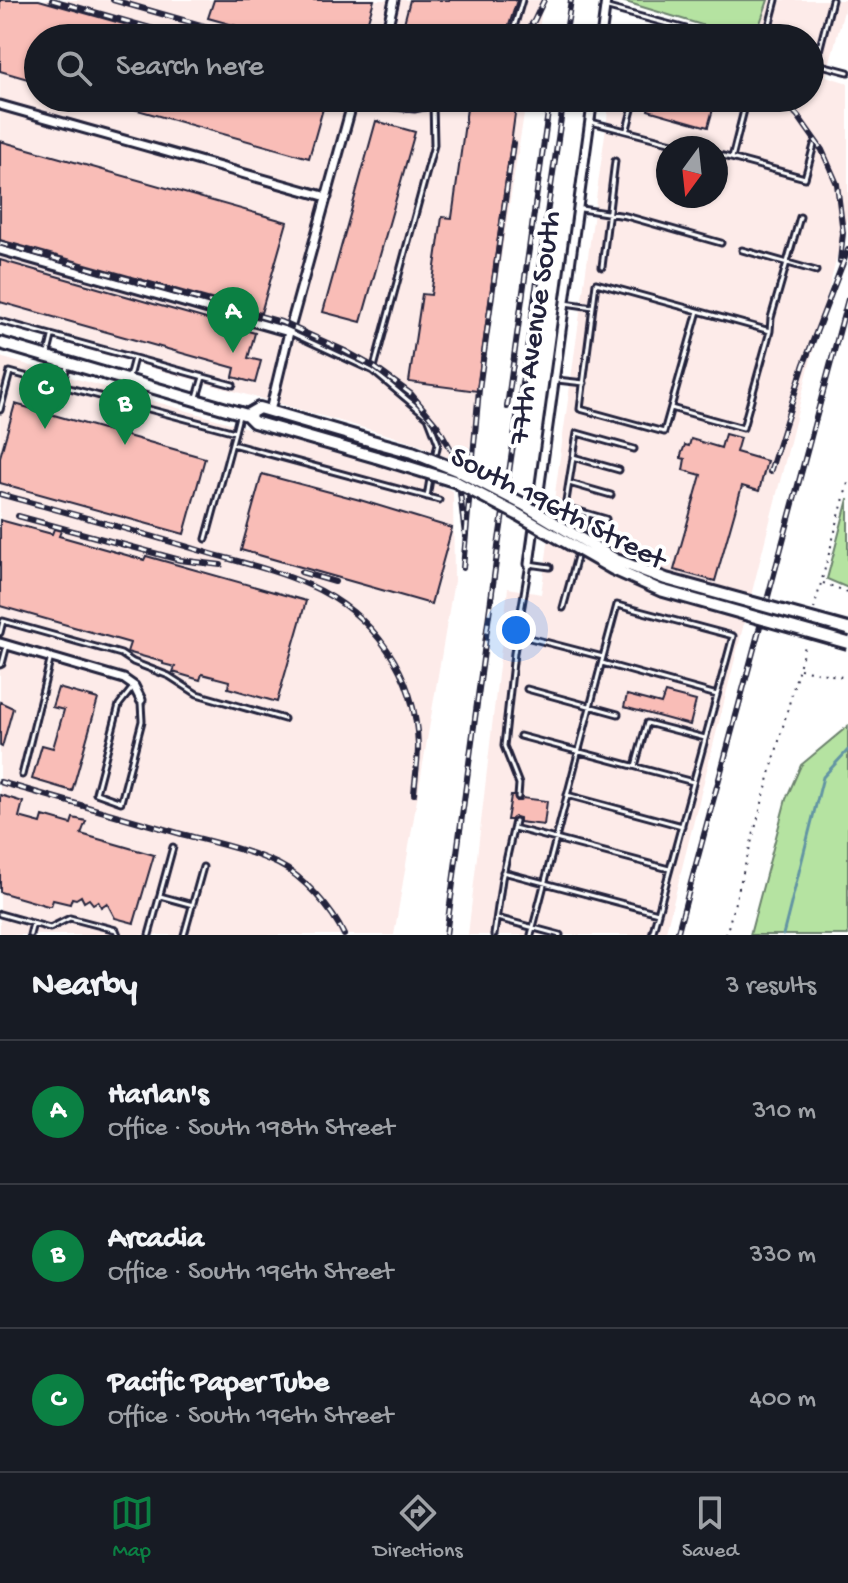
<!DOCTYPE html>
<meta charset="utf-8">
<style>
:root{--surface:#171b24;--page:#20242c;--text:#f1f3f6;--muted:#9ea1a6;--line:#363941;--accent:#0b8043}
body{margin:0;font-family:"Gochi Hand",sans-serif;background:var(--page);color:var(--text)}
.compass{position:absolute;left:656px;top:136px;width:72px;height:72px;border-radius:50%;background:var(--surface);box-shadow:0 2px 6px #0004;rotate:195deg}
.you{position:absolute;left:516px;top:630px;width:28px;height:28px;margin:-20px;border:6px solid #fff;border-radius:50%;background:#1a73e8;box-shadow:0 0 0 12px #1a73e833}
.badge{display:grid;place-items:center;width:52px;height:52px;border-radius:50%;background:var(--accent);color:#fff;font-size:26px;font-weight:700}
.pin{position:absolute;translate:-50% -66px;filter:drop-shadow(0 2px 4px #0008)}
.pin::after{content:'';position:absolute;top:42px;width:28px;height:24px;background:inherit;clip-path:polygon(0 0,100% 0,50% 100%)}
.list{margin:0;padding:0;list-style:none}
h2{display:flex;justify-content:space-between;align-items:center;height:104px;margin:0;padding:0 32px;font-size:34px}
h2 small{font-size:26px;font-weight:400;color:var(--muted)}
.list li{display:grid;grid-template-columns:52px 1fr auto;gap:24px;align-items:center;box-sizing:border-box;height:144px;padding:0 32px;border-top:2px solid var(--line)}
.list b{display:block;font-size:30px;white-space:nowrap}
.list p{margin:0;font-size:26px;white-space:nowrap;color:var(--muted)}
.list em{font-size:26px;font-style:normal;color:var(--muted)}
.icon{flex:none;width:44px;height:44px;fill:none;stroke:currentColor;stroke-width:2;stroke-linecap:round;stroke-linejoin:round}
.map{position:relative;flex:none;width:848px;height:935px;overflow:hidden}
.search{position:absolute;background:var(--surface);box-shadow:0 2px 6px #0004;left:24px;right:24px;top:24px;height:88px;display:flex;align-items:center;gap:20px;box-sizing:border-box;padding:0 28px;border-radius:44px;color:var(--muted);font-size:30px}
.sheet{height:536px;background:var(--surface)}
nav{display:flex;justify-content:space-around;align-items:center;box-sizing:border-box;height:112px;border-top:2px solid var(--line);background:var(--surface);font-size:22px;color:var(--muted)}
nav a{display:grid;justify-items:center;gap:4px}
nav .on{color:var(--accent)}
.map>svg:first-child{display:block}
.built{fill:#fdebe9;fill-rule:evenodd}
.green{fill:#b5e3a1;stroke:#6c826e;stroke-width:2}
.lines{fill:none;stroke-linecap:round;stroke-linejoin:round}
.stream{stroke:#6395a3;stroke-width:3}
.building{fill:#f9bdb7;stroke:#22223b;stroke-width:2}
.service-casing{stroke:#22223b;stroke-width:9}
.minor-casing{stroke:#22223b;stroke-width:13}
.secondary-casing{stroke:#22223b;stroke-width:16}
.path{stroke:#22223b;stroke-width:2;stroke-dasharray:2 6;stroke-linecap:butt}
.service{stroke:#fff;stroke-width:3}
.minor{stroke:#fff;stroke-width:7}
.secondary{stroke:#fff;stroke-width:10}
.rail-casing{stroke:#22223b;stroke-width:6}
.rail{stroke:#fff;stroke-width:3;stroke-dasharray:9;stroke-linecap:butt}
.secondary-bridge-casing{stroke:#22223b;stroke-width:16;stroke-linecap:butt}
.secondary-bridge{stroke:#fff;stroke-width:10}
.labels{text-anchor:middle;dominant-baseline:central;stroke-width:8;stroke-linejoin:round;paint-order:stroke}
.street-label{font-size:30px;fill:#22223b;stroke:#fff}
</style>
<div class="map">
<svg width="848" height="935" viewBox="0 0 848 935">
<rect width="100%" height="100%" fill="#fff"/>
<filter id="ink" filterUnits="userSpaceOnUse"><feTurbulence type="fractalNoise" baseFrequency=".0125" numOctaves="2"/><feDisplacementMap in="SourceGraphic" scale="16" xChannelSelector="R" yChannelSelector="G"/><feConvolveMatrix kernelMatrix="1 2 1 2 8 2 1 2 1" color-interpolation-filters="sRGB"/></filter>
<g filter="url(#ink)">
<path class="built" d="M 0,0 L 543,0 L 538,38 L 38,38 L 38,98 L 529,98 L 529,102 L 526,102 L 467,466 L 410,441 L 0,325 Z
M 766,0 L 847,0 L 826,76 L 848,83 L 848,213 L 665,935 L 468,935 L 508,588 L 541,594 L 610,98 L 810,98 L 810,38 L 755,38 ZM 668,148 L 716,148 L 716,196 L 668,196 Z
M 0,357 L 422,478 L 453,491 L 454,581 L 394,935 L 0,935 Z"/>
<path class="green" d="M 619,0 L 768,0 L 755,38 L 745,38 Z
M 848,499 L 848,588 L 827,579 Z
M 848,726 L 848,935 L 750,935 L 786,799 L 801,765 Z"/>
<g class="lines">
<path class="stream" d="M 783,935 L 823,777 L 848,750"/>
</g>
<path class="building" d="M 0,0 L 39,0 L 166,36 L 166,38 L 38,38 L 38,82 L 0,71 Z
M 214,0 L 374,0 L 363,38 L 280,38 L 208,18 Z
M 410,0 L 517,0 L 505,38 L 454,38 L 404,23 Z
M 102,98 L 326,98 L 309,158 L 102,100 Z
M 651,98 L 716,98 L 708,127 L 648,110 Z
M 468,101 L 516,107 L 477,391 L 409,382 L 422,294 L 431,295 L 442,217 L 452,218 Z
M 376,121 L 415,132 L 361,322 L 323,312 Z
M 0,141 L 287,222 L 261,313 L 0,240 Z
M 0,260 L 255,333 L 248,358 L 261,361 L 255,383 L 233,377 L 235,368 L 0,302 Z
M 15,404 L 205,458 L 184,534 L 0,483 L 0,457 Z
M 725,434 L 740,438 L 736,452 L 767,461 L 759,491 L 742,486 L 715,581 L 674,570 L 701,475 L 683,470 L 685,459 L 681,458 L 681,455 L 685,445 L 689,446 L 691,439 L 721,448 Z
M 262,474 L 360,500 L 452,528 L 431,604 L 241,550 Z
M 0,520 L 52,534 L 54,529 L 61,531 L 59,536 L 144,560 L 146,556 L 306,601 L 277,702 L 228,688 L 229,681 L 202,674 L 200,680 L 173,672 L 175,667 L 163,664 L 163,662 L 127,652 L 130,643 L 0,606 Z
M 58,688 L 98,699 L 72,791 L 32,779 L 42,745 L 53,748 L 64,710 L 52,707 Z
M 665,693 L 696,701 L 690,725 L 624,707 L 627,695 L 661,704 Z
M 0,702 L 13,708 L 2,747 L 0,746 Z
M 0,795 L 23,802 L 19,817 L 41,823 L 43,816 L 71,824 L 73,818 L 86,821 L 81,834 L 154,855 L 134,923 L 115,918 L 107,903 L 101,907 L 98,901 L 93,904 L 89,899 L 84,902 L 81,896 L 76,899 L 72,898 L 70,904 L 53,900 L 51,906 L 48,906 L 0,892 Z
M 511,796 L 514,796 L 517,801 L 521,801 L 522,798 L 547,801 L 544,825 L 519,822 L 519,818 L 515,817 L 511,820 L 507,820 Z"/>
<g class="lines">
<defs>
<path id="service" d="M 608,8 L 720,38
M 509,38 L 512,34 L 522,0
M 766,38 L 776,0
M 810,53 L 818,55 L 832,0
M 810,62 L 848,72
M 591,122 L 692,148
M 627,129 L 635,98
M 716,154 L 805,178 L 814,145
M 732,158 L 747,98
M 581,209 L 626,216 L 721,243
M 742,250 L 816,271
M 602,267 L 615,161
M 565,303 L 593,307
M 0,321 L 233,385
M 770,331 L 771,318 L 800,217
M 289,332 L 373,371 L 434,145 L 433,103
M 48,353 L 52,337
M 373,371 L 428,417 L 438,443 L 432,471
M 129,377 L 134,358
M 557,380 L 584,383
M 62,386 L 235,432 L 239,416
M 197,397 L 203,377
M 671,408 L 743,428 L 770,331 L 698,311 L 664,432 L 580,409 L 596,283 L 698,311
M 0,410 L 10,372 L 62,386 L 67,366
M 232,444 L 439,500
M 573,457 L 619,470
M 569,483 L 611,495
M 427,497 L 430,479
M 538,502 L 565,507 L 606,519
M 565,507 L 577,433 L 634,449
M 582,538 L 588,514
M 206,539 L 235,432
M 563,608 L 578,553
M 0,633 L 3,621 L 121,654 L 133,662 L 169,676 L 197,694 L 284,719
M 518,635 L 603,657 L 617,605 L 733,636 L 652,935
M 602,663 L 717,695
M 0,665 L 2,664 L 7,645
M 134,686 L 119,705 L 96,793 L 121,802 L 142,721 L 141,703
M 527,689 L 618,714
M 520,736 L 693,782
M 635,766 L 647,723 L 705,738
M 22,775 L 51,657
M 567,795 L 682,826
M 518,797 L 519,784 L 504,746 L 514,653 L 529,564 L 550,567
M 514,828 L 669,869
M 503,872 L 658,913
M 160,896 L 193,905
M 0,914 L 50,928 L 70,918 L 116,930 L 118,935
M 497,918 L 560,935
M 30,935 L 33,923
M 149,935 L 173,847
M 184,935 L 203,867
M 494,935 L 502,879 L 515,821
M 531,935 L 603,657"/>
<path id="minor" d="M 385,38 L 394,0
M 601,38 L 606,0
M 0,105 L 327,197
M 0,250 L 289,332
M 270,411 L 289,332 L 353,101 L 415,107 L 457,98
M 529,564 L 593,98
M 0,643 L 124,679 L 134,686 L 141,700"/>
<path id="secondary" d="M 0,343 L 247,415 L 254,422 L 376,457
M 247,415 L 259,408 L 379,443"/>
</defs>
<use href="#service" class="service-casing"/>
<use href="#minor" class="minor-casing"/>
<use href="#secondary" class="secondary-casing"/>
<path class="path" d="M 823,583 L 848,592
M 814,609 L 848,483
M 800,669 L 848,678
M 726,935 L 806,642"/>
<use href="#service" class="service"/>
<use href="#minor" class="minor"/>
<use href="#secondary" class="secondary"/>
<defs>
<path id="rail" d="M 52,0 L 185,38
M 113,0 L 246,38
M 641,35 L 651,38
M 521,38 L 534,21 L 544,0
M 565,38 L 571,0
M 781,98 L 798,116 L 822,150 L 837,184 L 843,233 L 840,261
M 0,243 L 281,322 L 345,351 L 374,367 L 411,394 L 437,425 L 456,458 L 465,535
M 507,407 L 550,98
M 770,472 L 804,364 L 848,250
M 0,494 C 68,513 137,531 205,552 C 239,562 276,570 309,585 C 374,614 416,674 418,746 C 418,762 415,779 414,794
M 18,516 L 180,560 L 221,565
M 463,568 L 479,389 L 513,143
M 301,572 L 335,582
M 0,782 C 59,799 119,816 178,833 C 211,842 247,849 278,864 C 303,876 333,910 344,935
M 446,935 L 498,547 L 564,98
M 677,935 L 848,299"/>
</defs>
<use href="#rail" class="rail-casing"/>
<use href="#rail" class="rail"/>
<defs>
<path id="secondary-bridge" d="M 379,443 L 412,452 L 459,471 L 523,504 L 616,560 L 666,579 L 848,629
M 376,457 L 454,481 L 517,514 L 613,569 L 660,590 L 848,643"/>
</defs>
<use href="#secondary-bridge" class="secondary-bridge-casing"/>
<use href="#secondary-bridge" class="secondary-bridge"/>
</g>
</g>
<g class="labels">
<g class="street-label">
<text transform="translate(537 328) rotate(-82)">77th Avenue South</text>
<text transform="translate(557 510) rotate(27)">South 196th Street</text>
</g>
</g>
</svg>
<svg class="compass" viewBox="-18 -18 36 36"><path d="M0-13l5 13h-10z" fill="#e53935"/><path d="M0 13l5-13h-10z" fill="#9ea1a6"/></svg>
<div class="you"></div>
<div class="pin badge" style="left:233px;top:353px">A</div>
<div class="pin badge" style="left:125px;top:445px">B</div>
<div class="pin badge" style="left:45px;top:429px">C</div>
<div class="search"><svg class="icon" aria-label="search" viewBox="0 0 24 24"><circle cx="10" cy="10" r="6"/><path d="M15 15l6 6"/></svg>Search here</div>
</div>
<section class="sheet">
<h2>Nearby<small>3 results</small></h2>
<ul class="list">
<li><span class="badge">A</span><div><b>Harlan's</b><p>Office · South 198th Street</p></div><em>310 m</em></li>
<li><span class="badge">B</span><div><b>Arcadia</b><p>Office · South 196th Street</p></div><em>330 m</em></li>
<li><span class="badge">C</span><div><b>Pacific Paper Tube</b><p>Office · South 196th Street</p></div><em>400 m</em></li>
</ul>
</section>
<nav>
<a class="on"><svg class="icon" aria-label="map" viewBox="0 0 24 24"><path d="M3 6l6-2 6 2 6-2v14l-6 2-6-2-6 2zM9 4v14M15 6v14"/></svg>Map</a>
<a><svg class="icon" aria-label="directions" viewBox="0 0 24 24"><path d="M12 3l9 9-9 9-9-9zM9 14v-3h6M13 9l2 2-2 2"/></svg>Directions</a>
<a><svg class="icon" aria-label="saved" viewBox="0 0 24 24"><path d="M7 4h10v16l-5-4-5 4z"/></svg>Saved</a>
</nav>
